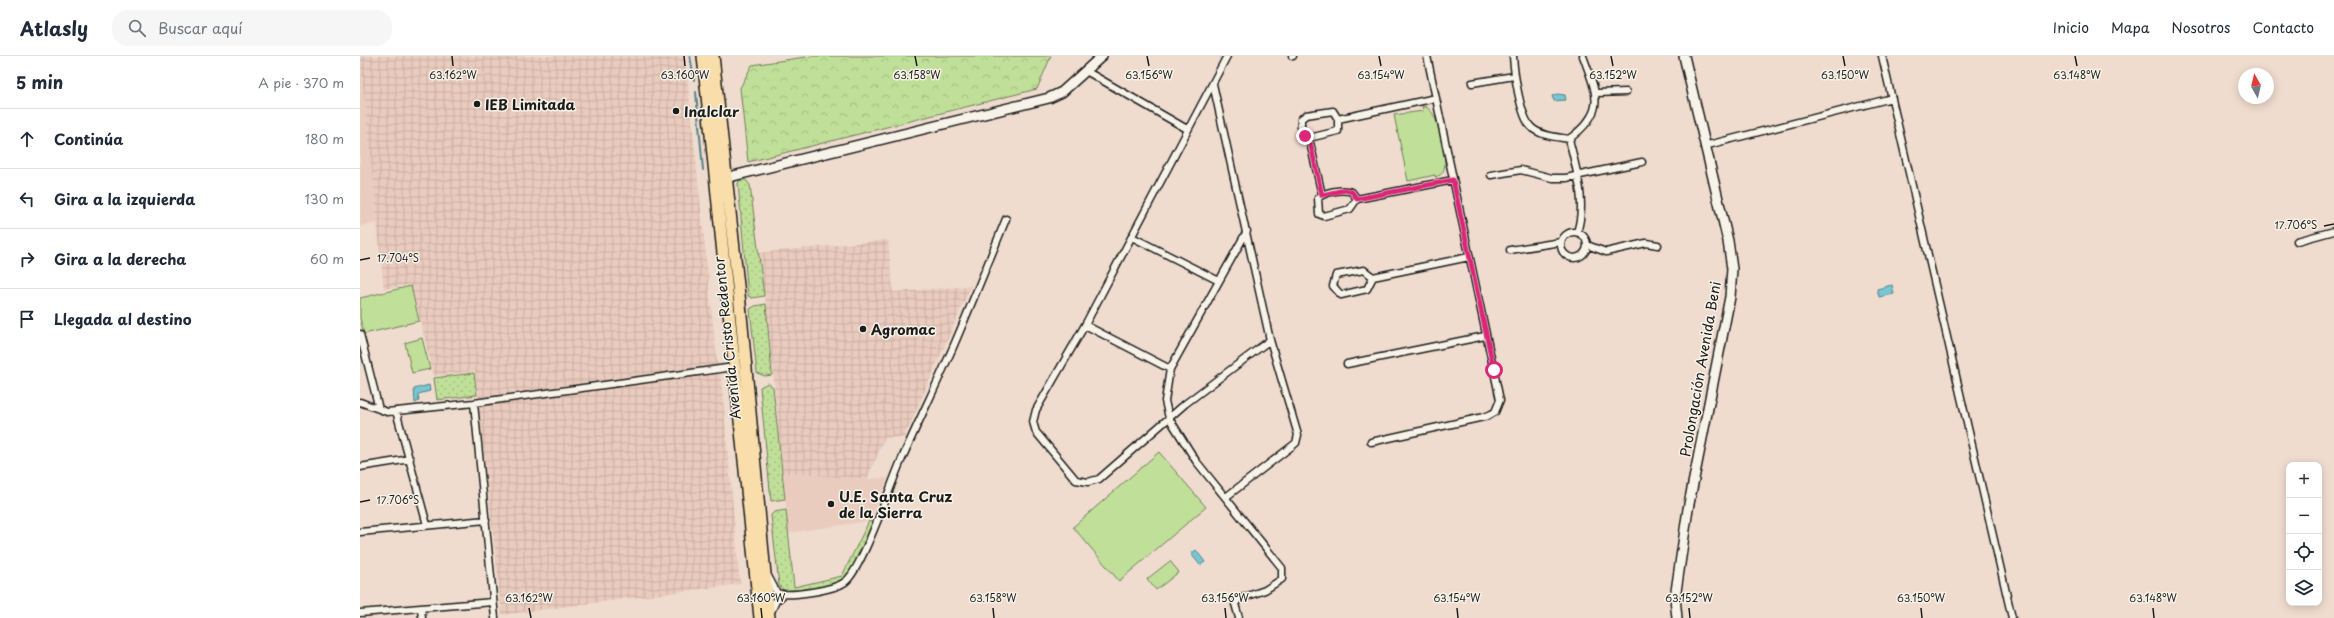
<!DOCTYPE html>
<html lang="es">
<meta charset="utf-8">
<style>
:root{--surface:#fff;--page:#f6f6f7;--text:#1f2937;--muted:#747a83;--line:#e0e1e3}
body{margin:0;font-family:"Playpen Sans",sans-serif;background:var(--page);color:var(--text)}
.controls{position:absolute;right:12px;bottom:12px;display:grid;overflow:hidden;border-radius:8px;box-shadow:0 2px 10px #0003}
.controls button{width:36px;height:36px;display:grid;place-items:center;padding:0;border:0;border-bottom:1px solid var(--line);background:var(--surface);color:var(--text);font:20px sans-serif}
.compass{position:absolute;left:1878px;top:12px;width:36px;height:36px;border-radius:50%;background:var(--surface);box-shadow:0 2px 10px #0003;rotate:352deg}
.stop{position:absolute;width:12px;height:12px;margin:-9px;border:3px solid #db2777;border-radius:50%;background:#fff}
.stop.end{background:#db2777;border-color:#fff;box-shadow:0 1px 4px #0008}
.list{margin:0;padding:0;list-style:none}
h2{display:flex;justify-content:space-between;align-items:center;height:52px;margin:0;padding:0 16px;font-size:17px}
h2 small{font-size:13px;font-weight:400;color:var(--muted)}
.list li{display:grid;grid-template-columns:26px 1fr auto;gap:12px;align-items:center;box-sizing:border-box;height:60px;padding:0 16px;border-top:1px solid var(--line)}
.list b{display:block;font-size:15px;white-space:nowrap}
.list em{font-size:13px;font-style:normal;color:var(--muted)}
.icon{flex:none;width:22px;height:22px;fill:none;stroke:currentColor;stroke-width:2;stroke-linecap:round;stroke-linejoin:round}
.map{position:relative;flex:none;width:1974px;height:562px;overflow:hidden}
header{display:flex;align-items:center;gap:24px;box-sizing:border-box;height:56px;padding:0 20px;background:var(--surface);border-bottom:1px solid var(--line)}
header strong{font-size:19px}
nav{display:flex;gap:22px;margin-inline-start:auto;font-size:14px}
.search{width:280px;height:36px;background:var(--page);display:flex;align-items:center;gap:10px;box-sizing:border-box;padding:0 14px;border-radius:16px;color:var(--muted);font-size:15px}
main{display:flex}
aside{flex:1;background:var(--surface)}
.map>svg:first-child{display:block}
.built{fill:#eaccbe}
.industrial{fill:url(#industrial-grid)}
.grass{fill:url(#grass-dots);stroke:#6e7e5a}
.forest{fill:url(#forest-crowns);stroke:#6e7e5a}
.park{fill:#c0df98;stroke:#6e7e5a}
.water{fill:#77c6d3;stroke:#53828a}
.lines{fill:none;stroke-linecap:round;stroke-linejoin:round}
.stream{stroke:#53828a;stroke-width:2}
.street-casing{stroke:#1c1c1c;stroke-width:9}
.secondary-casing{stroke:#1c1c1c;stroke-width:12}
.highway-casing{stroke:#1c1c1c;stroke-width:14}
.street{stroke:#f7f3e8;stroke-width:6}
.secondary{stroke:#f7f3e8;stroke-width:9}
.highway{stroke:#f9deab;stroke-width:11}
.route{stroke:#db2777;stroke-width:5}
.ticks{fill:none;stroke:#1c1c1c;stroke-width:1.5}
.poi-dot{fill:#1c1c1c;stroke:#f7f3e8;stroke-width:1.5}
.labels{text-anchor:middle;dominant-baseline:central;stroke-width:3;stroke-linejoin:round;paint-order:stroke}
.poi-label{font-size:14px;font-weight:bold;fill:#1c1c1c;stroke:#f7f3e8;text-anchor:start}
.street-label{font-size:14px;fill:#1c1c1c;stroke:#f7f3e8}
.ticks-label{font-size:10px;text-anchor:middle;fill:#1c1c1c;stroke:#f7f3e8;stroke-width:3;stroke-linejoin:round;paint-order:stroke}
</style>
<header>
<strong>Atlasly</strong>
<div class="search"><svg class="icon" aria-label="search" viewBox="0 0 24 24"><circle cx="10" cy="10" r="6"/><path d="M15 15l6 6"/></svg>Buscar aquí</div>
<nav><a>Inicio</a><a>Mapa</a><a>Nosotros</a><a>Contacto</a></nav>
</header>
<main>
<aside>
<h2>5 min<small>A pie · 370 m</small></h2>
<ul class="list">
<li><svg class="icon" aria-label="ahead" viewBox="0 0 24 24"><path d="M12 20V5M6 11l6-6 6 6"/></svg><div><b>Continúa</b></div><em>180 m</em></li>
<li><svg class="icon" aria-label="left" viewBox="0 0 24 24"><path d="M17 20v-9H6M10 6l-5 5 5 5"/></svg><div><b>Gira a la izquierda</b></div><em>130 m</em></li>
<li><svg class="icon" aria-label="right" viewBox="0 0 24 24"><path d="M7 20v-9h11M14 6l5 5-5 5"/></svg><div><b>Gira a la derecha</b></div><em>60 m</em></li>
<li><svg class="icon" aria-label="arrive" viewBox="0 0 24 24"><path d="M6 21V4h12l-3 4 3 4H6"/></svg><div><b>Llegada al destino</b></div></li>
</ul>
</aside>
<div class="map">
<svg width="1974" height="562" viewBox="0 0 1974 562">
<defs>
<pattern id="industrial-grid" width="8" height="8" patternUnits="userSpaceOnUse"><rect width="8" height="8" fill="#eaccbe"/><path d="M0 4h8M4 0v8" fill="none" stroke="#c8afa3"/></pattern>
<pattern id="grass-dots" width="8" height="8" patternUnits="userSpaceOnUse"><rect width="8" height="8" fill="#c0df98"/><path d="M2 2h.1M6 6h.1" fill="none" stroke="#a4bf82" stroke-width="1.8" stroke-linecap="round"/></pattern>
<pattern id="forest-crowns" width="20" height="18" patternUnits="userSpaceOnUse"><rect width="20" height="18" fill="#c0df98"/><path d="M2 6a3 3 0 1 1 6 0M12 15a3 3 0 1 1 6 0" fill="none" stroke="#a4bf82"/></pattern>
</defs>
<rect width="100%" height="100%" fill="#efdccf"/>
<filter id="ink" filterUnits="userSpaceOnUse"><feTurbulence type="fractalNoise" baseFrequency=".025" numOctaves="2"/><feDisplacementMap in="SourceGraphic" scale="8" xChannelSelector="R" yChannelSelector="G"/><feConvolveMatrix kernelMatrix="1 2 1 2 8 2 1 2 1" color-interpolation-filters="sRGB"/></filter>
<g filter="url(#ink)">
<path class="built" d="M 0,0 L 17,167 L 0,170 Z
M 423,417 L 507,423 L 528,422 L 509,465 L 428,477 Z"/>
<path class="industrial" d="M 0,0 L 325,0 L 357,306 L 361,321 L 380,528 L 142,559 L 115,315 L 74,320 L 51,229 L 24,233 Z
M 528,184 L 533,236 L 611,230 L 544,382 L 525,382 L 507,423 L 423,417 L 406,248 L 398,197 Z"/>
<path class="grass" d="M 380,124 L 386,124 L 390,129 L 404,240 L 392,242 L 388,240 L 378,127 Z
M 406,248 L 412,319 L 405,320 L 397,317 L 390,253 L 395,250 Z
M 114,317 L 117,339 L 77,344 L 74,322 Z
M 408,327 L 413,331 L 425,443 L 411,445 L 400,331 Z
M 426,454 L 434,531 L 482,520 L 509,465 L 513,466 C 506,480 497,511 485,521 C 471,533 443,534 425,536 L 419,529 L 411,459 L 414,456 Z"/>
<path class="forest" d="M 452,0 L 691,0 L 677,33 L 388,106 L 380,32 L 392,9 Z"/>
<path class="park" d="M 1062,50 C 1079,51 1083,93 1085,107 C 1084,115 1083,119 1075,121 L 1075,119 L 1048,125 L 1034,59 L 1063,55 Z
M 51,230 L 59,265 L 4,278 L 0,262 L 0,242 Z
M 62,282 L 70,313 L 52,317 L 45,287 Z
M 799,396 L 846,451 L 759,525 L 713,471 Z
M 810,505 L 819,516 L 796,534 L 787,523 Z"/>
<path class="water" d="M 1197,38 L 1205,39 L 1206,44 L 1194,45 L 1192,40 Z
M 1532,229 L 1534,238 L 1519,241 L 1517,233 Z
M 69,329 L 70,335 L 58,338 L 59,345 L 55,347 L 54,333 Z
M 836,494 L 845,506 L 840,509 L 831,498 Z"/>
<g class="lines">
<path class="stream" d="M 330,0 L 334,24
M 336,36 L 343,114"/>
<defs>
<path id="street" d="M 867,0 L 725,269 L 676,354 L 673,366 L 676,376 L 716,424 L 728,426 L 739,423 L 825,348 L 910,284
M 932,0 L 933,0
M 1153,0 C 1154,16 1160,60 1171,71 C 1180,80 1197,81 1209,83
M 1522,0 L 1652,562
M 726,15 L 827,73
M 1112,27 L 1154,20
M 853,28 L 910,284 L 938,379 L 936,387 L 866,441
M 1236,37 L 1266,36
M 978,63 L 978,75 L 949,82 L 945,80 L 941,72 L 941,63 L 946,59 L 973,55 L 978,63 L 1076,42
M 949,82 L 962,139
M 1344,90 L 1532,42
M 1131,119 L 1161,114 L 1192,122 L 1206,122 L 1282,106
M 997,143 L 992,136 C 982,133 966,135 958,142 L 959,158 L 964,160 L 990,153 L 997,143 L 1093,124
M1201 189a13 13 0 1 1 26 0a13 13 0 1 1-26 0Z
M 1217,176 C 1227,147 1216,112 1209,83 C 1247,55 1237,39 1223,0
M 772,181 L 859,225
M 1937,185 L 1974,175
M 1227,189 L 1246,196 L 1286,187 L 1298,189
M 1150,194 L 1201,186
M 1013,221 L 1007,233 L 981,239 L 973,230 L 976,219 L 1004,214 L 1013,221 L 1109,201
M 725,269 L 810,313
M 0,278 L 19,353 L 27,356 L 114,347 L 374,311
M 987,308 L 1125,280
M 0,346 L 19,353
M 114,347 L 135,562
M 36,355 L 67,469
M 1011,386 L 1128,360 L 1135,356 L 1140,344 L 1067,0
M 0,411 L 50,403
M 0,476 L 126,464
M 408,520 L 417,537 C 430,541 474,534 485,526 C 502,514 531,427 541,405 C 558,366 577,328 594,289 C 612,247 629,205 646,163
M 61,552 L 62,562
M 411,556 L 416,545 L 423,539
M 0,557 L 133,546
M 879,562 L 875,548 L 879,543 L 905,534 L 922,523 L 922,512 L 836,405 L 809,362 L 805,345 L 810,313 L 887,175"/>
<path id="secondary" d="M 365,122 L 689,42 L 702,36 L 742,0
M 1317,562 L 1315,542 L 1328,453 L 1370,241 L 1372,213 L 1368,185 L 1324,0"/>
<path id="highway" d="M 343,0 L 400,562
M 353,0 L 380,248 L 409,562"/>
</defs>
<use href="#street" class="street-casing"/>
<use href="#secondary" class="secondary-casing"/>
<use href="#highway" class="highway-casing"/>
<use href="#street" class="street"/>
<use href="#secondary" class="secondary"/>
<use href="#highway" class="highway"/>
</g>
</g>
<g class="lines" filter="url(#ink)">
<path class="route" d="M 945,80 L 949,82 L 962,139 L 985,134 L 992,136 L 997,143 L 1093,124 L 1134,314"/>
</g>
<path class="ticks" d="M 92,0 L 93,10M 324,0 L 325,10M 555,0 L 557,10M 787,0 L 789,10M 1019,0 L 1021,10M 1251,0 L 1253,10M 1483,0 L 1485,10M 1715,0 L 1717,10M 1964,170 L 1974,168M 0,204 L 10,202M 0,446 L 10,444M 169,552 L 171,562M 401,552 L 402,562M 633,552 L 634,562M 865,552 L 866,562M 1097,552 L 1098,562M 1329,552 L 1330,562M 1561,552 L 1562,562M 1793,552 L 1794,562"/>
<g class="poi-dot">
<circle cx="117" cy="48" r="4"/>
<circle cx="316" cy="55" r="4"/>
<circle cx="503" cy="273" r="4"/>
<circle cx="471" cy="448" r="4"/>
</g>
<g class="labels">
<g class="poi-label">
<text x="125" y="48">IEB Limitada</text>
<text x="324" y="55">Inalclar</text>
<text x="511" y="273">Agromac</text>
<text x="479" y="440">U.E. Santa Cruz<tspan x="479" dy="16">de la Sierra</tspan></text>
</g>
<g class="street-label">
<text transform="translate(367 282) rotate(-96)">Avenida Cristo Redentor</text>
<text transform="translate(1340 313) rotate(-80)">Prolongación Avenida Beni</text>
</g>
</g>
<g class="ticks-label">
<text x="93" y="23">63.162°W</text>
<text x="325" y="23">63.160°W</text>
<text x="557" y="23">63.158°W</text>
<text x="789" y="23">63.156°W</text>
<text x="1021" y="23">63.154°W</text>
<text x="1253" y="23">63.152°W</text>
<text x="1485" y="23">63.150°W</text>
<text x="1717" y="23">63.148°W</text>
<text x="1936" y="173">17.706°S</text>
<text x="38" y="206">17.704°S</text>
<text x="38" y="448">17.706°S</text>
<text x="169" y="546">63.162°W</text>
<text x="401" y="546">63.160°W</text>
<text x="633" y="546">63.158°W</text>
<text x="865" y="546">63.156°W</text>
<text x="1097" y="546">63.154°W</text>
<text x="1329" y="546">63.152°W</text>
<text x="1561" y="546">63.150°W</text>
<text x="1793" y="546">63.148°W</text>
</g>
</svg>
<div class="controls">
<button>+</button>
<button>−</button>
<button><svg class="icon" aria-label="locate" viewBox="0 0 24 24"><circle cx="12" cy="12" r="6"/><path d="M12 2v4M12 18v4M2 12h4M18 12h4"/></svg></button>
<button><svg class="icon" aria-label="layers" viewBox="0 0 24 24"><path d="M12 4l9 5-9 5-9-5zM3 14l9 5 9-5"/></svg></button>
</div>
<svg class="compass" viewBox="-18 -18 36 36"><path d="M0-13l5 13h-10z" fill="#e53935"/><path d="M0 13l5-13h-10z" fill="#747a83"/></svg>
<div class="stop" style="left:1134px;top:314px"></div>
<div class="stop end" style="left:945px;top:80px"></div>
</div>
</main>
